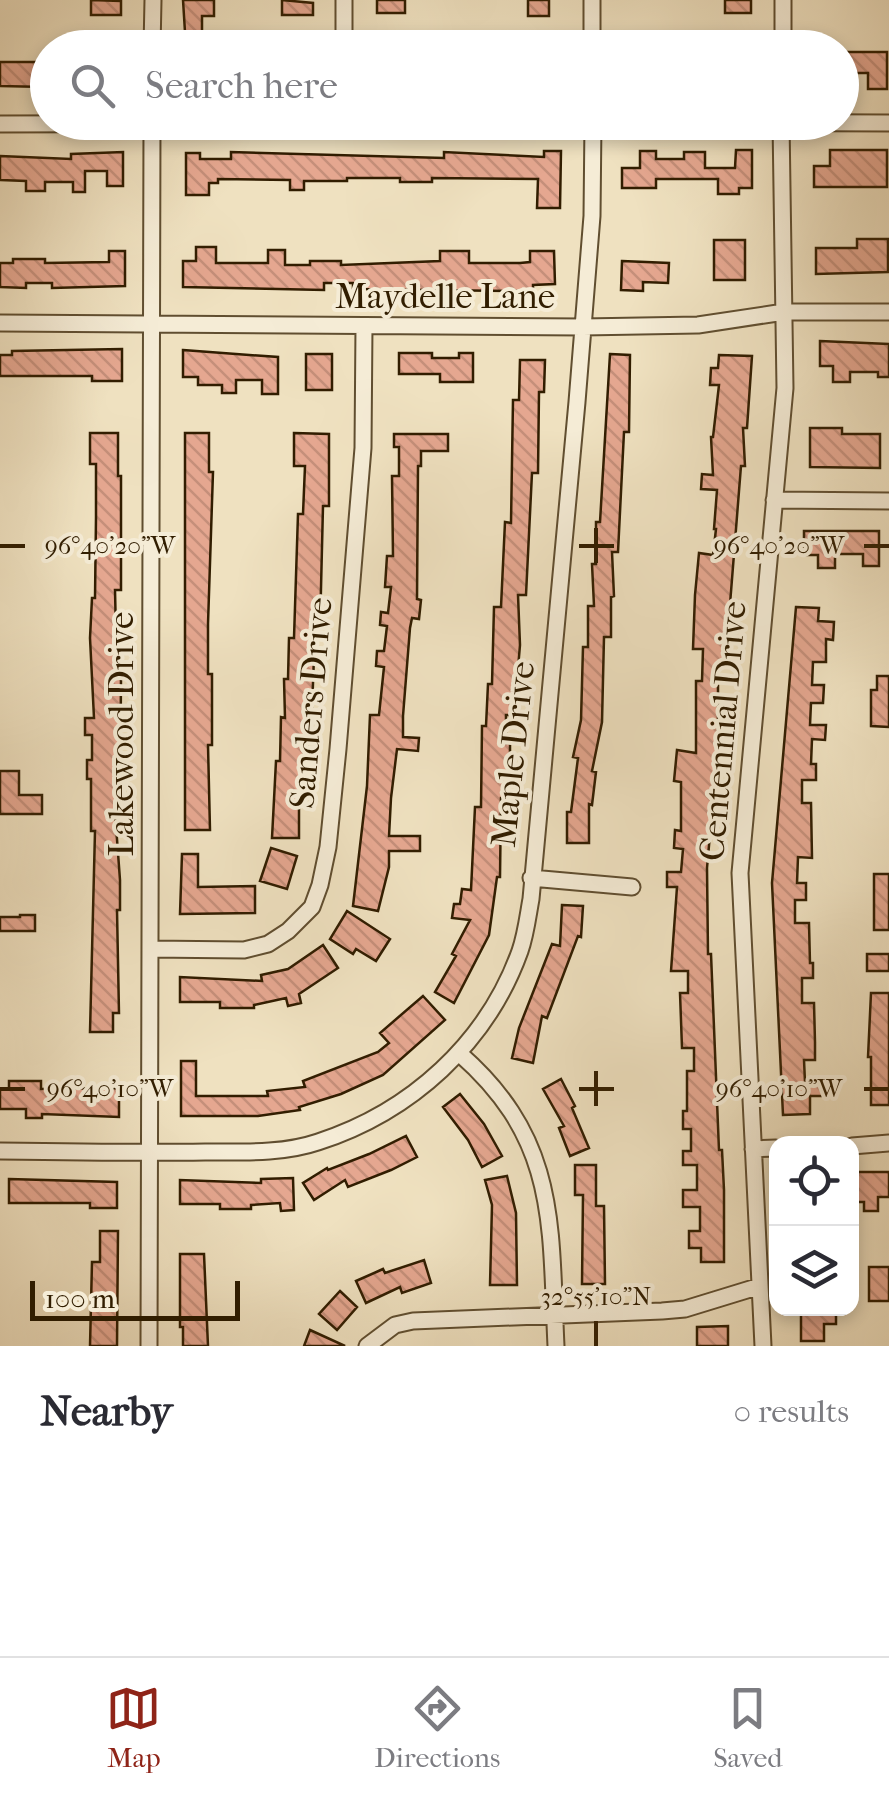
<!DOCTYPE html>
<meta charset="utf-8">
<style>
:root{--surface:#fff;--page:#f2f2f3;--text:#2b2b33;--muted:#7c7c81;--line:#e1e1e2;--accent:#8f2418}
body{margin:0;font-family:"IM FELL French Canon",serif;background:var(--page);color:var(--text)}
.controls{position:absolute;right:30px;bottom:30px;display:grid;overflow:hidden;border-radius:20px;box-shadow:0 5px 15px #0003}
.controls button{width:90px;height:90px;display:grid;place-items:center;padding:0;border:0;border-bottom:2px solid var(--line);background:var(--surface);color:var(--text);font:50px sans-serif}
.scale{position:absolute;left:30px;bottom:25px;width:210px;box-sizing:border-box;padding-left:10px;border:5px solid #311d00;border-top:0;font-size:28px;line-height:35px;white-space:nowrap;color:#311d00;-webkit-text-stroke:8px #f5ecd6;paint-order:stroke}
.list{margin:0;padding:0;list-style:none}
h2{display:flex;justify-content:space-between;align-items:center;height:130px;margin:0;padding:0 40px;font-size:42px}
h2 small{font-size:32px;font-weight:400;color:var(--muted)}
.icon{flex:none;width:55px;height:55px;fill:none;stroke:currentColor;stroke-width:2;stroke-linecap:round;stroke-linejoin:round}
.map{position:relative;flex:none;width:889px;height:1346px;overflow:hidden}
.search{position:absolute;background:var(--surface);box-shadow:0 5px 15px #0003;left:30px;right:30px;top:30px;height:110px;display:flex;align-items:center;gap:25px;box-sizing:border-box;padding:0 35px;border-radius:55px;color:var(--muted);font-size:38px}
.sheet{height:310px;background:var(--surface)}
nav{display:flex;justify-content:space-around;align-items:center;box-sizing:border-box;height:140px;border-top:2px solid var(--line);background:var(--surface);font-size:28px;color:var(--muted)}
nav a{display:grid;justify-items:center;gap:5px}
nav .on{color:var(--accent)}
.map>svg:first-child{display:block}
.building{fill:url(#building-back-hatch);stroke:#311d00;stroke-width:2.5}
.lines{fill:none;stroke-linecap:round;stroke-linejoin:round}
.minor-casing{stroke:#604e30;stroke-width:19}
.minor{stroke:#f5ecd6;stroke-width:15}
.ticks{fill:none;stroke:#311d00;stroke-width:4}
.labels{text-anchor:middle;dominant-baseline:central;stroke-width:8;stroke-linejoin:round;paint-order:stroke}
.street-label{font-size:35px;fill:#311d00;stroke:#f5ecd6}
.ticks-label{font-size:25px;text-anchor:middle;fill:#311d00;stroke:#f5ecd6;stroke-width:8;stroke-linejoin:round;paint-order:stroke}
</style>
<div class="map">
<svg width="889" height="1346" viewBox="0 0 889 1346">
<defs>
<pattern id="building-back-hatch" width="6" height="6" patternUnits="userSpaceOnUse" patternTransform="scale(2.5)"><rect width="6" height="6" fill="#e5a790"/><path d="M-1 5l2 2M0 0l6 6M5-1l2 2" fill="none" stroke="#c58f7a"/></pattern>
</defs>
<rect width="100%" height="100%" fill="#efe1c0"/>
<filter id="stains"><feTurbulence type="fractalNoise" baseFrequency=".002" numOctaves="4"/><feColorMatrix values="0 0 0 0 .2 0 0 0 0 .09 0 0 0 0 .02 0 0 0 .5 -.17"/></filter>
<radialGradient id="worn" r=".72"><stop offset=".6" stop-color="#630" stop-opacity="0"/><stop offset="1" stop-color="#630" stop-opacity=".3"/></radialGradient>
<path class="building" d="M 91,0 L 121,1 L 121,15 L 91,15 Z
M 183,0 L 214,0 L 214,16 L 202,16 L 202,48 L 186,48 Z
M 282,0 L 313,3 L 313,15 L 282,15 Z
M 377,0 L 405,0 L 405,13 L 377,13 Z
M 528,0 L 549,0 L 549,16 L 528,16 Z
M 725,0 L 751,0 L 751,13 L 725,13 Z
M 842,52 L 887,52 L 887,89 L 868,89 L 868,73 L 842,73 Z
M 0,62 L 45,62 L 45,87 L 0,86 Z
M 736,150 L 752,150 L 752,188 L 739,188 L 739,194 L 718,194 L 718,179 L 656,179 L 656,188 L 622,188 L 622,168 L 640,168 L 640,151 L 656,151 L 656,159 L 684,159 L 684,152 L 705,152 L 705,168 L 735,168 Z
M 830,150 L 887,150 L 887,187 L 814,187 L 814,166 L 830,166 Z
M 544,151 L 561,151 L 560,208 L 537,208 L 538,179 L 432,178 L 432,182 L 400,182 L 400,178 L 347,178 L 347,181 L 304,181 L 304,190 L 290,190 L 290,180 L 218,179 L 218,183 L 209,183 L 209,195 L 186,195 L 186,153 L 200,153 L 200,159 L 231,159 L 231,152 L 444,158 L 444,152 L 544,157 Z
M 123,152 L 123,186 L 107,186 L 107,171 L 85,171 L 85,192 L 73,192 L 73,182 L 45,182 L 45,191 L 26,191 L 26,181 L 0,180 L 0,156 L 71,159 L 71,154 Z
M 857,239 L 888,239 L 888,272 L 816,274 L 816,248 L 857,248 Z
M 714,240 L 745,240 L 745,280 L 714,280 Z
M 196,247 L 216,247 L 216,263 L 268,263 L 268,250 L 285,250 L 285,265 L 310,265 L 310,261 L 341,261 L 341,265 L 440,261 L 440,251 L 469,251 L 469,263 L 520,263 L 530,262 L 530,251 L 554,251 L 555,284 L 533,285 L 533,291 L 520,291 L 353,289 L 353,283 L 324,283 L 324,290 L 183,287 L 183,261 L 196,261 Z
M 109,251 L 125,251 L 125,286 L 52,288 L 52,283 L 26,283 L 26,288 L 0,287 L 0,263 L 13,263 L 13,259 L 45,259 L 45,263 L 109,262 Z
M 622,261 L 669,263 L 668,283 L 643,282 L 643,291 L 621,290 Z
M 820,341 L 889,344 L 889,377 L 878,377 L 878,372 L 850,372 L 850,382 L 833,382 L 833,366 L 820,366 Z
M 122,349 L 122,381 L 92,381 L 92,376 L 0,376 L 0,355 L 12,355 L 12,351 Z
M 183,350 L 278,357 L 278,394 L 262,394 L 262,380 L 236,380 L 236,393 L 222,393 L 222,385 L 198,385 L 198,377 L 183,377 Z
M 399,353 L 432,353 L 432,358 L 459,358 L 459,353 L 473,353 L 473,382 L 440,382 L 440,374 L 399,374 Z
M 306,354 L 332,354 L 332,390 L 306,390 Z
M 610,354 L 630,355 L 629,432 L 624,432 L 618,552 L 612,552 L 614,596 L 611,597 L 611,637 L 604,637 L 602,722 L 592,771 L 596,772 L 592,805 L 589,804 L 589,843 L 567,843 L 567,812 L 571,812 L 578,758 L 573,757 L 581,720 L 583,647 L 588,647 L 588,606 L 594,606 L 592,564 L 596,564 L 596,522 L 600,522 Z
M 719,355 L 752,356 L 747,428 L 743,428 L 745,466 L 741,466 L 725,667 L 718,666 L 718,745 L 707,868 L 708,954 L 711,954 L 719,1150 L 722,1150 L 724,1190 L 724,1262 L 701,1262 L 701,1248 L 689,1248 L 689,1231 L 700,1231 L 700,1207 L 683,1207 L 683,1190 L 697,1190 L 697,1165 L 683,1165 L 683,1151 L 691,1151 L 691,1129 L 683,1129 L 683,1111 L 687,1111 L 687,1071 L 694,1071 L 694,1048 L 682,1048 L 680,993 L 688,993 L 688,971 L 671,971 L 677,887 L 667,887 L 667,872 L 681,872 L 683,849 L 674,848 L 675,830 L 681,831 L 681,782 L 674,781 L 677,750 L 696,753 L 696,681 L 702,681 L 703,649 L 693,649 L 695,595 L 699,553 L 713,555 L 716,529 L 714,529 L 717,490 L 701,489 L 702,474 L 713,475 L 711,437 L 713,437 L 719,385 L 710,385 L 711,368 L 718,368 Z
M 520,360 L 545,360 L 544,392 L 539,392 L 538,473 L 532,473 L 526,595 L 518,595 L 520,645 L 514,715 L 506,715 L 506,743 L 510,743 L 510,757 L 508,798 L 501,798 L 500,877 L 497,877 L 489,935 L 454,1003 L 435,992 L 456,956 L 452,954 L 470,920 L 452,918 L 454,904 L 460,904 L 462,889 L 471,890 L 475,807 L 481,807 L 482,726 L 486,726 L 488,684 L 492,684 L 494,607 L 501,607 L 505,522 L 511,523 L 513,400 L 519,400 Z
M 810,428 L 842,428 L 842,434 L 880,434 L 880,468 L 810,467 Z
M 90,433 L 118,433 L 118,476 L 121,476 L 121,590 L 115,590 L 117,678 L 121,678 L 120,812 L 115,812 L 120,880 L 120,910 L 117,910 L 119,1013 L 113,1013 L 113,1032 L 90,1032 L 95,831 L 91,831 L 91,779 L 87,779 L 87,760 L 92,760 L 92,735 L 85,735 L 85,718 L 94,718 L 90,638 L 92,598 L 95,598 L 96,517 L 96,464 L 90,464 Z
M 185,433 L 209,433 L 209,472 L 213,472 L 208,624 L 208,674 L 212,674 L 212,745 L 208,745 L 210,830 L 185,830 Z
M 294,433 L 329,434 L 329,506 L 323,506 L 320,629 L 315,629 L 312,710 L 308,710 L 307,752 L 304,751 L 304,793 L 299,793 L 299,838 L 272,838 L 276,761 L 280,761 L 281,717 L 285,718 L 284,679 L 288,679 L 289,638 L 294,638 L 298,514 L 303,514 L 305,466 L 294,466 Z
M 394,434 L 448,434 L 448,451 L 421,451 L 421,466 L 418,466 L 417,599 L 421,600 L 419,619 L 412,618 L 410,628 L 403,716 L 403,737 L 419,738 L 418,751 L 397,749 L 391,798 L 389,836 L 420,836 L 420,851 L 389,851 L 389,867 L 378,911 L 353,906 L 367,786 L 370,715 L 379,715 L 384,667 L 376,666 L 377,651 L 384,651 L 387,626 L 380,625 L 381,612 L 388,613 L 391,587 L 385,587 L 387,556 L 393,556 L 392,476 L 399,476 L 399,447 L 394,447 Z
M 804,531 L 879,531 L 879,566 L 863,566 L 863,554 L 835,554 L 835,568 L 818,568 L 818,555 L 804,555 Z
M 796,607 L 819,608 L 818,621 L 834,622 L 833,640 L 826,639 L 826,662 L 813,662 L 812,685 L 824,685 L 823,703 L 811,703 L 810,725 L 826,725 L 825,740 L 812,739 L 811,764 L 816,764 L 816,780 L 802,780 L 802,803 L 811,803 L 812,858 L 798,857 L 797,883 L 806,883 L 806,900 L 795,900 L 795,923 L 809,923 L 810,963 L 813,963 L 813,978 L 802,978 L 802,1003 L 814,1003 L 815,1042 L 815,1060 L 804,1060 L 805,1082 L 823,1082 L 823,1096 L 810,1096 L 810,1114 L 783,1115 L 772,883 Z
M 877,676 L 889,676 L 889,727 L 871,726 L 871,690 L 877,690 Z
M 0,771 L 19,771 L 19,795 L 42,795 L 42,814 L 0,814 Z
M 271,848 L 297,856 L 287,889 L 260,881 Z
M 182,854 L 198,854 L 198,887 L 255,886 L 255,913 L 180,914 Z
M 874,874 L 889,874 L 889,930 L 874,930 Z
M 562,905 L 583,906 L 581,937 L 578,936 L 547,1018 L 542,1016 L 533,1063 L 512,1058 L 519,1028 L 552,944 L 560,946 Z
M 347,911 L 390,939 L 376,961 L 356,949 L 353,954 L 330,939 Z
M 20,915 L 35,915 L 35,931 L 0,931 L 0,917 L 20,917 Z
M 323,945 L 338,968 L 299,994 L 301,1003 L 288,1006 L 286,998 L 254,1005 L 254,1008 L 220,1008 L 220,1002 L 180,1002 L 180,977 L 262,981 L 261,975 L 288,969 Z
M 867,954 L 889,954 L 889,971 L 867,971 Z
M 871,993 L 889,993 L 889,1105 L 871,1105 L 871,1057 L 868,1057 Z
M 423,996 L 445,1020 L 383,1075 L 341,1094 L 299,1107 L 300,1110 L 258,1116 L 181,1116 L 181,1061 L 196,1061 L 196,1096 L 268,1096 L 267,1091 L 305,1087 L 303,1081 L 378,1052 L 389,1043 L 380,1033 Z
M 561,1079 L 575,1106 L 572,1108 L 589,1148 L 570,1156 L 559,1128 L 564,1126 L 543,1089 Z
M 9,1081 L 41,1081 L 41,1089 L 119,1088 L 119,1117 L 42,1114 L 42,1118 L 26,1118 L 26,1109 L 0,1109 L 0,1089 L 9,1089 Z
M 460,1094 L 484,1124 L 502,1156 L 482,1167 L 468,1140 L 443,1107 Z
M 406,1136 L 417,1157 L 391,1170 L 348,1187 L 345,1180 L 314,1200 L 303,1183 L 327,1168 L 328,1170 L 369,1154 Z
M 575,1165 L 596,1165 L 596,1206 L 604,1206 L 605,1284 L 582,1284 L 583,1195 L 575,1195 Z
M 852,1172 L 889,1172 L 889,1197 L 878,1197 L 878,1211 L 864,1211 L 864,1202 L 852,1202 Z
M 507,1176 L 516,1213 L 517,1285 L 490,1285 L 492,1205 L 485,1180 Z
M 293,1178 L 294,1210 L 281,1211 L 280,1203 L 251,1205 L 251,1209 L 220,1209 L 220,1204 L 180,1204 L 180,1180 L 261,1183 L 261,1179 Z
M 9,1179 L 117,1182 L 117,1208 L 90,1208 L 90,1203 L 9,1203 Z
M 100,1231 L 118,1231 L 117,1346 L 90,1346 L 92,1262 L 100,1262 Z
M 180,1254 L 204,1254 L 208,1346 L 183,1346 L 183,1327 L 180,1327 Z
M 424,1260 L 431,1283 L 402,1293 L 400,1287 L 366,1303 L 356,1281 L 383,1269 L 385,1273 Z
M 869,1267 L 889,1267 L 889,1301 L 869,1301 Z
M 340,1291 L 357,1307 L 337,1330 L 319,1314 Z
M 801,1310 L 836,1310 L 836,1324 L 824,1324 L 824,1341 L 801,1341 Z
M 728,1326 L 728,1346 L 697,1346 L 697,1327 Z
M 310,1330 L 345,1346 L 304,1346 Z"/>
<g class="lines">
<defs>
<path id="minor" d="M 344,0 L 344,48
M 592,0 L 592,48
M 152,48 L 153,0
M 783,48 L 783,0
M 594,122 L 889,123
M 0,124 L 592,122
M 0,323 L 583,327 L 698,325 L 784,312 L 889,312
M 774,500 L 889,501
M 531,878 L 632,887
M 150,949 L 244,950 L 268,944 L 288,931 L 312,907 L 320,885 L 328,847 L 338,749 L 363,448 L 364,326
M 460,1054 C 559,1141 550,1225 556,1346
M 852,1146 L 889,1143
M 753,1149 L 776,1148
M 0,1151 C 68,1152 137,1153 205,1152 C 242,1152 283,1154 318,1142 C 411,1112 487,1043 520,951 C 526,934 528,915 531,899 L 577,402 L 592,216 L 593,122
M 149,1346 L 152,122
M 367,1346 L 395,1325 L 413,1321 L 662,1311 L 685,1309 L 760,1286
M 763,1346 L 740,873 L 785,388 L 781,122"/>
</defs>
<use href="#minor" class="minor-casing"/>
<use href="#minor" class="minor"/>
</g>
<path class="ticks" d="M 596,528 L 596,563M 0,546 L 25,546M 579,546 L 614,546M 864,546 L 889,546M 596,1071 L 596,1106M 0,1089 L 25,1089M 579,1089 L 614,1089M 864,1089 L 889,1089M 596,1321 L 596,1346"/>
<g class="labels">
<g class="street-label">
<text x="445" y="296">Maydelle Lane</text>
<text transform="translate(311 703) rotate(-85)">Sanders Drive</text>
<text transform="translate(723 731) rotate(-85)">Centennial Drive</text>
<text transform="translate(121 734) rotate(-90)">Lakewood Drive</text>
<text transform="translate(513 754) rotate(-84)">Maple Drive</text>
</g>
</g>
<g class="ticks-label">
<text x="110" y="554">96°40'20"W</text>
<text x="779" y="554">96°40'20"W</text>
<text x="779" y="1097">96°40'10"W</text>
<text x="110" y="1097">96°40'10"W</text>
<text x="596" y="1305">32°55'10"N</text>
</g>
<rect width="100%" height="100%" filter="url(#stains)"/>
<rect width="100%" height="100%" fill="url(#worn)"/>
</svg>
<div class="controls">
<button><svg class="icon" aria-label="locate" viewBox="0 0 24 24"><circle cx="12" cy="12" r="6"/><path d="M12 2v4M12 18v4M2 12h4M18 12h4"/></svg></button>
<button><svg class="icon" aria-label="layers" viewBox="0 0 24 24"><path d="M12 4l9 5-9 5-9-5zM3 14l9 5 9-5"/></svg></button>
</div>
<div class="scale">100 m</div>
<div class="search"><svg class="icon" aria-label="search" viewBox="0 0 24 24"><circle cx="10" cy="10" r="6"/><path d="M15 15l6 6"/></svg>Search here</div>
</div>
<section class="sheet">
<h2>Nearby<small>0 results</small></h2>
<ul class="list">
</ul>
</section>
<nav>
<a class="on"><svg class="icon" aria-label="map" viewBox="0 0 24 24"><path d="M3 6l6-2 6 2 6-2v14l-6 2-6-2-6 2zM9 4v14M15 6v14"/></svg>Map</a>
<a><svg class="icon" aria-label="directions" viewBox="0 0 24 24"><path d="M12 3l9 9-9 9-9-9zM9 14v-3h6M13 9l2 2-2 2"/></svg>Directions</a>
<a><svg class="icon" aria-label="saved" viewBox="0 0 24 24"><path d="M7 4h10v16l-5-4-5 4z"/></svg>Saved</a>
</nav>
